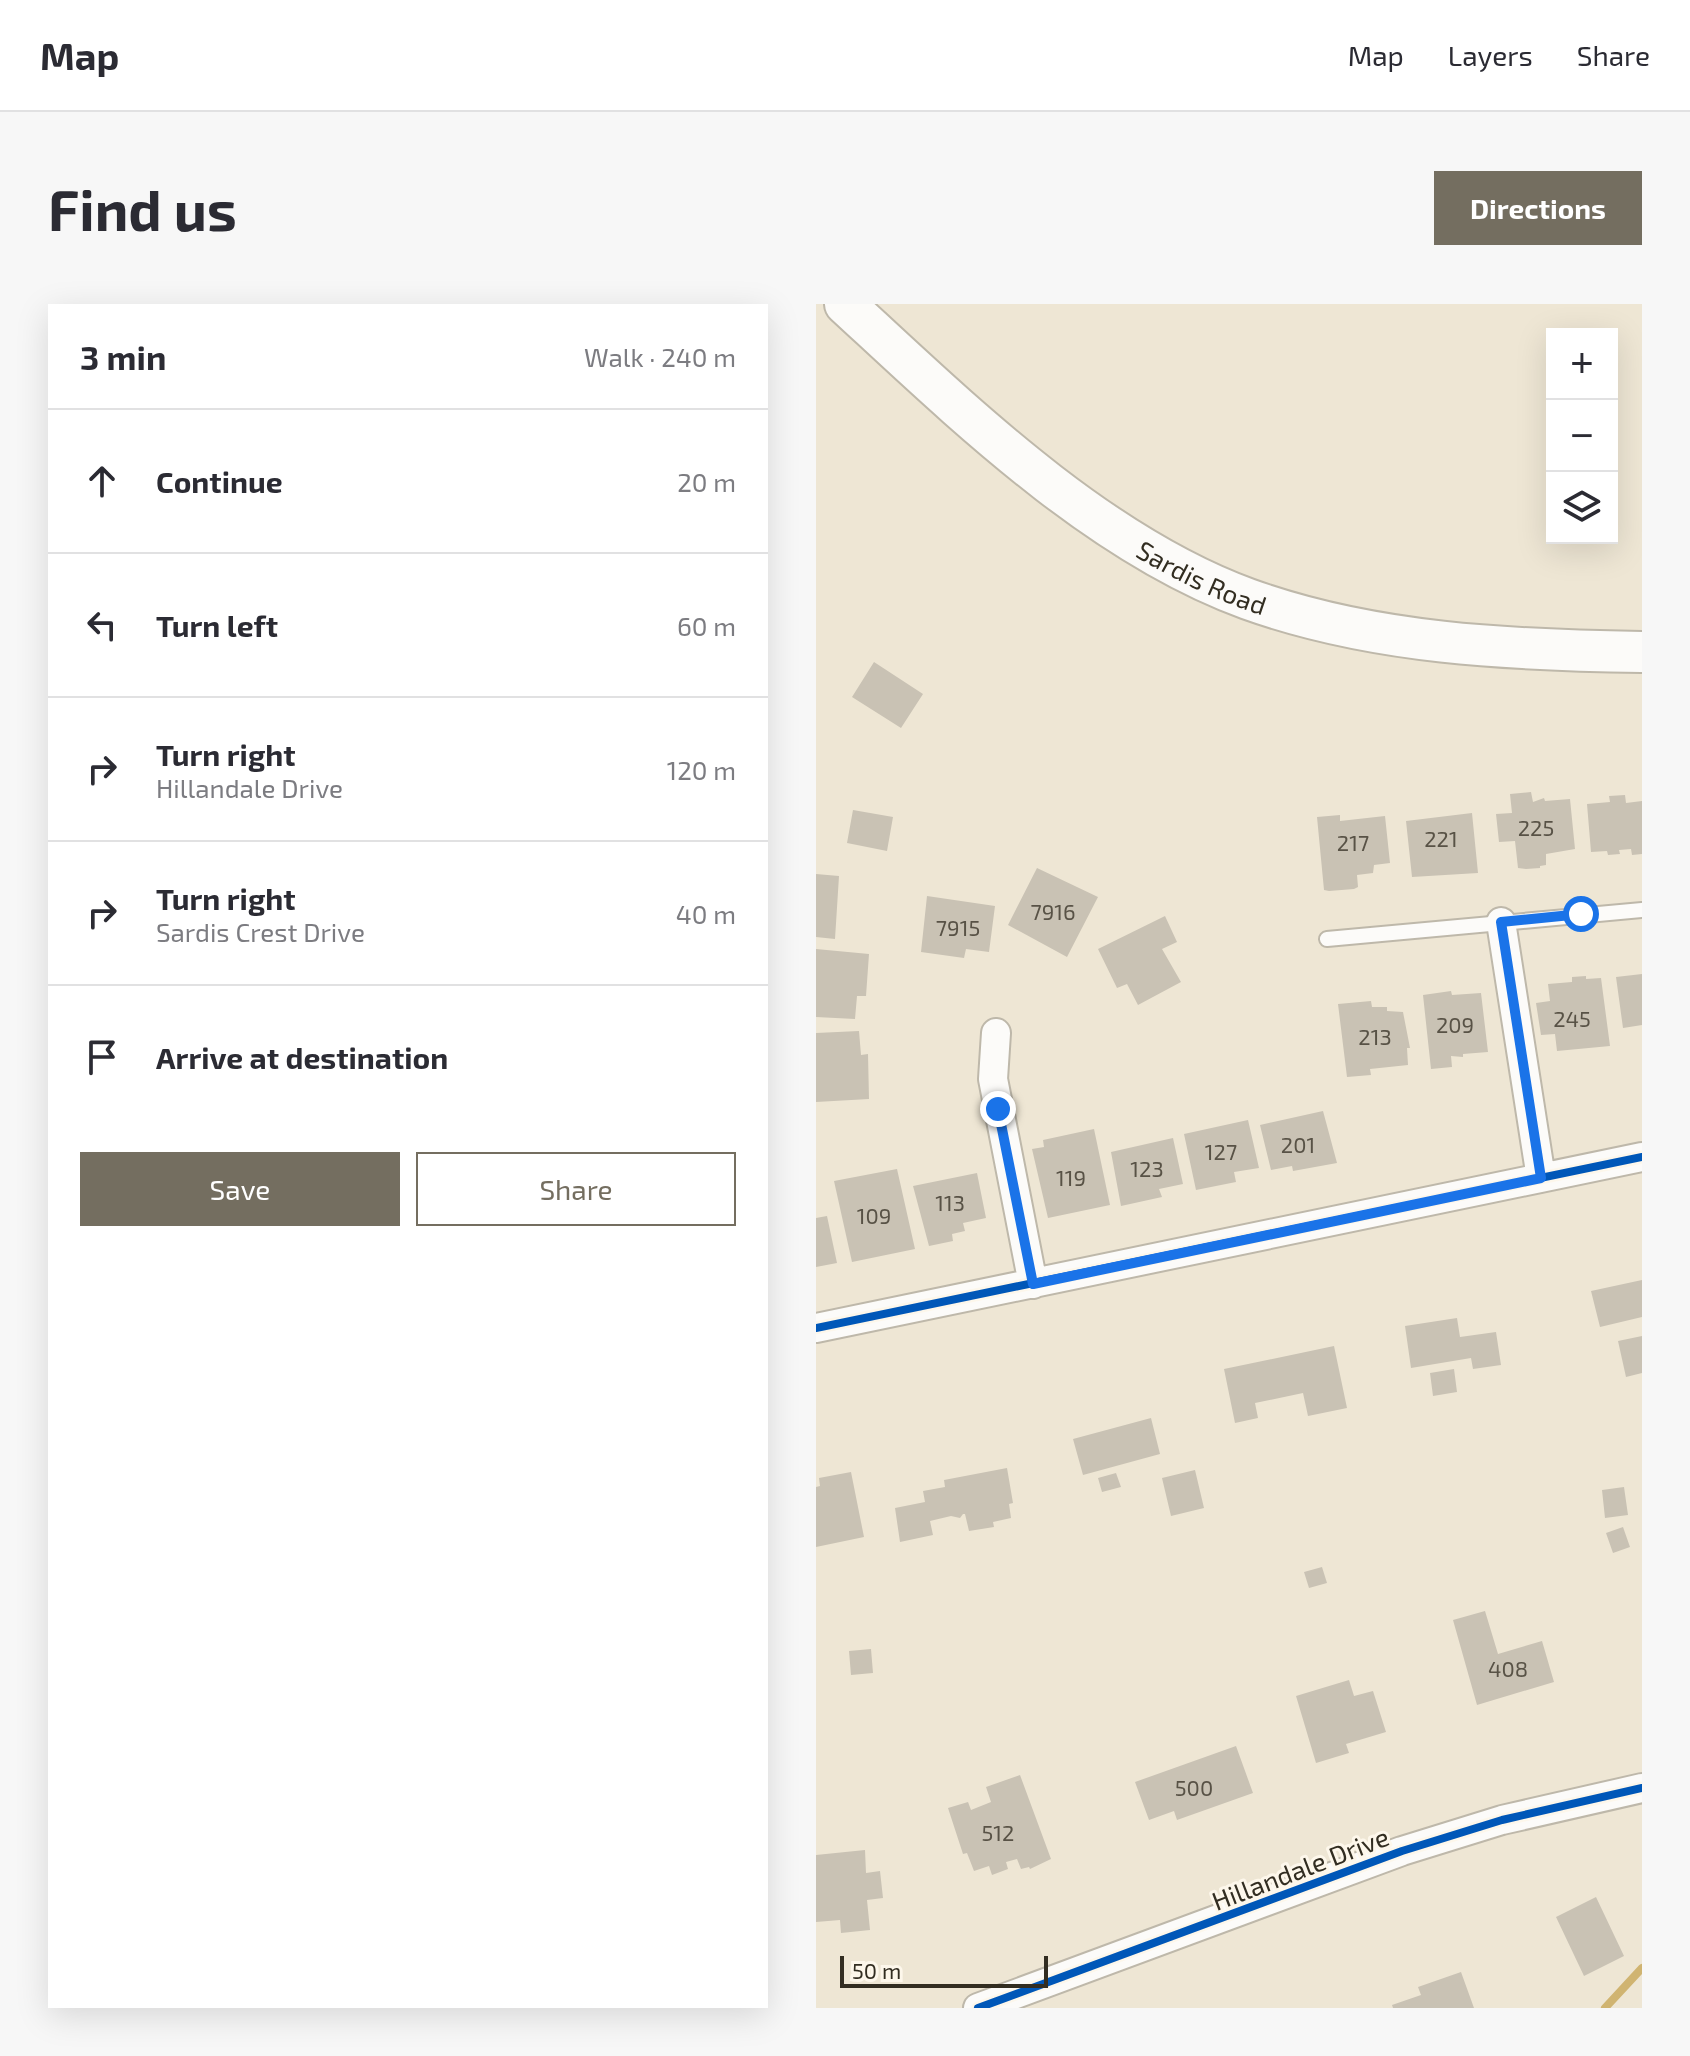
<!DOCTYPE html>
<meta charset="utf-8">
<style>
:root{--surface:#fff;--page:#f7f7f7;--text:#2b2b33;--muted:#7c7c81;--line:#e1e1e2;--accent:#746e60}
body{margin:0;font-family:"Exo 2",sans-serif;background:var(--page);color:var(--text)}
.controls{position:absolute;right:24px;top:24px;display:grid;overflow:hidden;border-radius:0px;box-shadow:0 8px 32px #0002}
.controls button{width:72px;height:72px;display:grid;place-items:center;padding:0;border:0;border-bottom:2px solid var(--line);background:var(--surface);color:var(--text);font:40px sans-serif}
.scale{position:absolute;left:24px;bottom:20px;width:208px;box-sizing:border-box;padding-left:8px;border:4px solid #322d21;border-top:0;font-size:22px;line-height:28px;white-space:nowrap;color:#322d21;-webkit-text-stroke:6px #fdf7eb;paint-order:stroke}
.stop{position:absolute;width:24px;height:24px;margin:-18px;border:6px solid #1a73e8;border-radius:50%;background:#fff}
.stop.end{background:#1a73e8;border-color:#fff;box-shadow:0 2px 8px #0008}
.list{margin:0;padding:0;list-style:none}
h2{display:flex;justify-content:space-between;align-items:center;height:104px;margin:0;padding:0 32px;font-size:34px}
h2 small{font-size:26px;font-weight:400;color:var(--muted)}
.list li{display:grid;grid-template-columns:52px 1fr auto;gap:24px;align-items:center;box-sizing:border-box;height:144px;padding:0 32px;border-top:2px solid var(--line)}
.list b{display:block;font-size:30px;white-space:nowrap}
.list p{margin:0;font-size:26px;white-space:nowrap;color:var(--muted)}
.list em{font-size:26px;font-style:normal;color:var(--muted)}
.actions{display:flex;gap:16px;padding:24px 32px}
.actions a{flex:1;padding:18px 0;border:2px solid var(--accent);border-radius:0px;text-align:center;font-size:28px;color:var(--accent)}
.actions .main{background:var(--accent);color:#fff}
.icon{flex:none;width:44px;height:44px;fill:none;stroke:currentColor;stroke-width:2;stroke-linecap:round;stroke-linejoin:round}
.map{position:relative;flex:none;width:826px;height:1704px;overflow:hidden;border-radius:0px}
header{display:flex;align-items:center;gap:48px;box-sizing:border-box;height:112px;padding:0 40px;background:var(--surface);border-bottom:2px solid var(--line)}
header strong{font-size:38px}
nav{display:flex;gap:44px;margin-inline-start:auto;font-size:28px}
.intro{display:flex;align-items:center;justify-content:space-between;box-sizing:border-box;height:192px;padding:0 48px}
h1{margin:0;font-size:56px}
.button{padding:20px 36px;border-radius:0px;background:var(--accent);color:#fff;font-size:28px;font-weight:700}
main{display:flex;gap:48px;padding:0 48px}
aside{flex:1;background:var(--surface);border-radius:0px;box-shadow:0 8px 32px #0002}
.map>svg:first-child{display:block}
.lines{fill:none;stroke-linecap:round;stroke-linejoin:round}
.stream{stroke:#d0b471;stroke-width:8}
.building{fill:#c9c2b4}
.lane-casing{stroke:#beb8aa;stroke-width:18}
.street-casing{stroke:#beb8aa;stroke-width:32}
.secondary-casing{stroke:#beb8aa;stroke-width:44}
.lane{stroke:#fcfbf9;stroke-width:14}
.street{stroke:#fcfbf9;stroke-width:28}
.secondary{stroke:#fcfbf9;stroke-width:40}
.cycleway-casing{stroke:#fdf7eb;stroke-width:13}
.cycleway{stroke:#0057b8;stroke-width:8}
.route{stroke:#1a73e8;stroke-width:10}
.labels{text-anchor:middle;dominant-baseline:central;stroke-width:6;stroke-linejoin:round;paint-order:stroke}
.number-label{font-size:22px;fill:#585246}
.street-label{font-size:26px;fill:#322d21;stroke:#fdf7eb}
</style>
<header>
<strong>Map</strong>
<nav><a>Map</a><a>Layers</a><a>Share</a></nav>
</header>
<div class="intro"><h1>Find us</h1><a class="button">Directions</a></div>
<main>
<aside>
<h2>3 min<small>Walk · 240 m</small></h2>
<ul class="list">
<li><svg class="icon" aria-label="ahead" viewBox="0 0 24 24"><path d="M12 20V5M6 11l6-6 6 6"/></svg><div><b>Continue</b></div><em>20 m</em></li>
<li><svg class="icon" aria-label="left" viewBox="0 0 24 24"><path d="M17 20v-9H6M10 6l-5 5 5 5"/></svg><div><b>Turn left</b></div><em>60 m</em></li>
<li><svg class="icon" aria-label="right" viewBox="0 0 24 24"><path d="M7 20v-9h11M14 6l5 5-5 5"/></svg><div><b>Turn right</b><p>Hillandale Drive</p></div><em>120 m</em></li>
<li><svg class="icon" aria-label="right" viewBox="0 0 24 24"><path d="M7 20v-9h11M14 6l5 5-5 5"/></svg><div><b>Turn right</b><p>Sardis Crest Drive</p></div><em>40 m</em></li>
<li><svg class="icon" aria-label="arrive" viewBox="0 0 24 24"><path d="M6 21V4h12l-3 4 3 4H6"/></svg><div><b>Arrive at destination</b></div></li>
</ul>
<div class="actions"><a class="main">Save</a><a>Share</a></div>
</aside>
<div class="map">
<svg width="826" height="1704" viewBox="0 0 826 1704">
<rect width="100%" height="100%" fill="#eee6d4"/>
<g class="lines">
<path class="stream" d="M 789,1704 L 826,1664"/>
</g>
<path class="building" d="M 58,358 L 107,390 L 85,424 L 36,393 Z
M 715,488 L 717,498 L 728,494 L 729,497 L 754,495 L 759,545 L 730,550 L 730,561 L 724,562 L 724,564 L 710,565 L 702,564 L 699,537 L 683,538 L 680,510 L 696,509 L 694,490 Z
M 809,491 L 810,499 L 826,497 L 826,550 L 816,551 L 815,545 L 803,546 L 804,550 L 792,551 L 791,547 L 775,548 L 771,500 L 794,498 L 793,492 Z
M 37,506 L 77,513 L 71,547 L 31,539 Z
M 656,509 L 662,569 L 596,573 L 590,517 Z
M 524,511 L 524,517 L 569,512 L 574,559 L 558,561 L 557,569 L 541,571 L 542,583 L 538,585 L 513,587 L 508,586 L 501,513 Z
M 221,564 L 282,593 L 251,653 L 192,621 Z
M 0,570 L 23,572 L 19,635 L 0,633 Z
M 111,592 L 179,602 L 173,648 L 150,645 L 148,654 L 105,648 Z
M 349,612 L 361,638 L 346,645 L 365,678 L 322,701 L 311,680 L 301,684 L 282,645 Z
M 0,645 L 53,650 L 50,692 L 41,692 L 39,715 L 0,713 Z
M 826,670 L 826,721 L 807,724 L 800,673 Z
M 770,672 L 770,675 L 785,674 L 794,742 L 741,747 L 739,730 L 725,731 L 720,699 L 734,697 L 732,680 L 756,678 L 756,673 Z
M 635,687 L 636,691 L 665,689 L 672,748 L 647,750 L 647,753 L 635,752 L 636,763 L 615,765 L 607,691 Z
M 555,697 L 556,703 L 571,703 L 571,707 L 587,708 L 594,744 L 591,744 L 592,761 L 554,765 L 555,771 L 531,773 L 522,700 Z
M 43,727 L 45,751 L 52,750 L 53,795 L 0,798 L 0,729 Z
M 507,807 L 521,859 L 477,867 L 476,862 L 455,866 L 444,821 Z
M 432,816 L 443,864 L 418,868 L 420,878 L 380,886 L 368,830 Z
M 278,825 L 294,901 L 232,914 L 216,845 L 228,843 L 227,836 Z
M 357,834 L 367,880 L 343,885 L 346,893 L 305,902 L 295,848 Z
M 81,865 L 99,945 L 36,958 L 18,877 Z
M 161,869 L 170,914 L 147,919 L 149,927 L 136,930 L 137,937 L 113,942 L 97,882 Z
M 11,912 L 21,959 L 0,963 L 0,914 Z
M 826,976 L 826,1013 L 784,1023 L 775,987 Z
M 641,1014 L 644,1033 L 680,1028 L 685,1061 L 657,1065 L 655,1054 L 595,1064 L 589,1022 Z
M 826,1032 L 826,1069 L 810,1073 L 802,1037 Z
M 518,1042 L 531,1104 L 492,1112 L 487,1089 L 439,1099 L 442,1114 L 419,1119 L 408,1065 Z
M 638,1065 L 641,1088 L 617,1092 L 614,1069 Z
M 335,1114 L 344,1150 L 267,1171 L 257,1135 Z
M 191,1164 L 197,1199 L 193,1200 L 195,1214 L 177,1218 L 178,1223 L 153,1227 L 149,1210 L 147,1210 L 144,1214 L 135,1212 L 114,1217 L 117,1231 L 84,1238 L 79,1204 L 109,1198 L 107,1187 L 129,1183 L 128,1176 Z
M 379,1166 L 388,1204 L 355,1212 L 346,1174 Z
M 35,1168 L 48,1233 L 0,1243 L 0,1183 L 4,1182 L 3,1174 Z
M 300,1169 L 305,1183 L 286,1188 L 282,1174 Z
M 808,1183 L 812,1211 L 789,1214 L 786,1186 Z
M 807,1223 L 814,1243 L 797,1249 L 790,1229 Z
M 506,1263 L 511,1279 L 493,1284 L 488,1268 Z
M 669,1307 L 682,1350 L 726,1337 L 738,1378 L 661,1401 L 637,1316 Z
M 55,1345 L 57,1369 L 35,1371 L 33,1347 Z
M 533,1376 L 538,1392 L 557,1387 L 570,1428 L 530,1440 L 533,1449 L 500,1459 L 480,1392 Z
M 420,1442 L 437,1489 L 361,1516 L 358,1507 L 333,1516 L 319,1478 Z
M 204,1471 L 235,1555 L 214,1565 L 213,1563 L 205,1565 L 201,1555 L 190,1558 L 192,1565 L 176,1571 L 173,1562 L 158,1567 L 151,1549 L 147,1550 L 132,1504 L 152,1498 L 155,1506 L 175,1498 L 170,1483 Z
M 49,1546 L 50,1569 L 64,1567 L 67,1594 L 51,1596 L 54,1626 L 25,1629 L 24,1616 L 0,1618 L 0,1551 Z
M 780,1593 L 808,1652 L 768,1672 L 740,1613 Z
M 645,1668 L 658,1704 L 577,1704 L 576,1701 L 605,1691 L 602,1683 Z"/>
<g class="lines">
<defs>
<path id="lane" d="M 511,635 L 826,606"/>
<path id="street" d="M 685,618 L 725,874
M 180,729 L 177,775 L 217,980
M 0,1024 L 826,853
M 162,1704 L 586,1547 L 686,1516 L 826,1484"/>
<g id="secondary">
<path id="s1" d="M 29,0 C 146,108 281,240 432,295 C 557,340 694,346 826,348"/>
</g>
</defs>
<use href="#lane" class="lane-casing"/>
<use href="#street" class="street-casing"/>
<use href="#secondary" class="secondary-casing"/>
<use href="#lane" class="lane"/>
<use href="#street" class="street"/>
<use href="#secondary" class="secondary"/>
<defs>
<path id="cycleway" d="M 0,1024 L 826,853
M 162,1704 L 586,1547 L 686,1516 L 826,1484"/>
</defs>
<use href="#cycleway" class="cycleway-casing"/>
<use href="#cycleway" class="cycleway"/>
</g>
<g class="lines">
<path class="route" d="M 182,805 L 217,980 L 725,874 L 685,618 L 765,610"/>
</g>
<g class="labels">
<g class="number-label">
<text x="720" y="523">225</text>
<text x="625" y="534">221</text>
<text x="537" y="538">217</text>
<text x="237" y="607">7916</text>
<text x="142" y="623">7915</text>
<text x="756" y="714">245</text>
<text x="639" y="720">209</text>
<text x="559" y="732">213</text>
<text x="482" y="840">201</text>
<text x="405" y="847">127</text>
<text x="331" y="864">123</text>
<text x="255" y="873">119</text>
<text x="134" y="898">113</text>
<text x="58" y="911">109</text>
<text x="692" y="1364">408</text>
<text x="378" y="1483">500</text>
<text x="182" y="1528">512</text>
</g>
<g class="street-label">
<text stroke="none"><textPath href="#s1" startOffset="452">Sardis Road</textPath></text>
<text transform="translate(484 1564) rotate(-21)">Hillandale Drive</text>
</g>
</g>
</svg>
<div class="controls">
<button>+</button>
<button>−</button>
<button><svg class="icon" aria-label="layers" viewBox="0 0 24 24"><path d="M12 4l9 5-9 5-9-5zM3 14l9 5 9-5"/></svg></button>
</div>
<div class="scale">50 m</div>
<div class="stop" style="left:765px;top:610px"></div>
<div class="stop end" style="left:182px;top:805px"></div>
</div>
</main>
